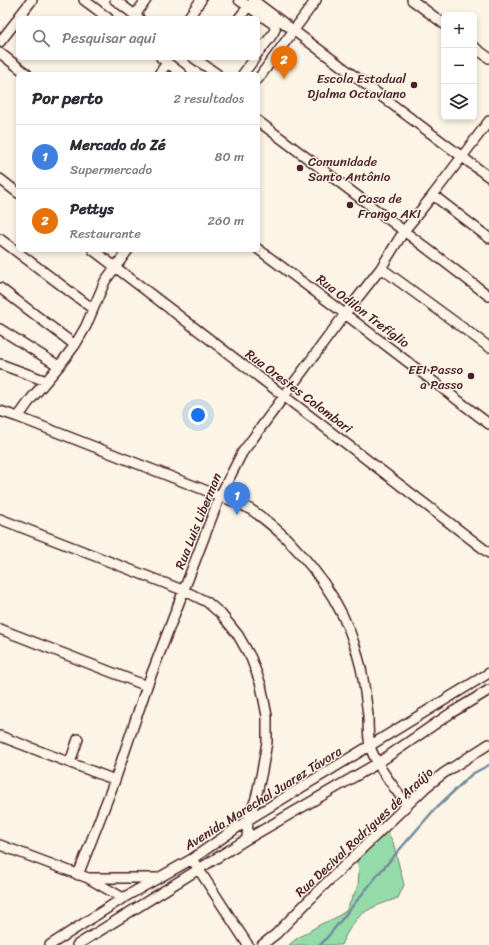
<!DOCTYPE html>
<html lang="pt">
<meta charset="utf-8">
<style>
:root{--surface:#fff;--page:#f2f2f3;--text:#2b2b33;--muted:#7c7c81;--line:#e1e1e2;--accent:#1a73e8}
body{margin:0;font-family:Sriracha,sans-serif;background:var(--page);color:var(--text)}
.controls{position:absolute;right:12px;top:12px;display:grid;overflow:hidden;border-radius:6px;box-shadow:0 2px 6px #0003}
.controls button{width:36px;height:36px;display:grid;place-items:center;padding:0;border:0;border-bottom:1px solid var(--line);background:var(--surface);color:var(--text);font:20px sans-serif}
.you{position:absolute;left:198px;top:415px;width:14px;height:14px;margin:-10px;border:3px solid #fff;border-radius:50%;background:#1a73e8;box-shadow:0 0 0 6px #1a73e833}
.badge{display:grid;place-items:center;width:26px;height:26px;border-radius:50%;background:var(--accent);color:#fff;font-size:13px;font-weight:700}
.pin{position:absolute;translate:-50% -33px;filter:drop-shadow(0 1px 2px #0008)}
.pin::after{content:'';position:absolute;top:21px;width:14px;height:12px;background:inherit;clip-path:polygon(0 0,100% 0,50% 100%)}
.list{margin:0;padding:0;list-style:none}
h2{display:flex;justify-content:space-between;align-items:center;height:52px;margin:0;padding:0 16px;font-size:17px}
h2 small{font-size:13px;font-weight:400;color:var(--muted)}
.list li{display:grid;grid-template-columns:26px 1fr auto;gap:12px;align-items:center;box-sizing:border-box;height:64px;padding:0 16px;border-top:1px solid var(--line)}
.list b{display:block;font-size:15px;white-space:nowrap}
.list p{margin:0;font-size:13px;white-space:nowrap;color:var(--muted)}
.list em{font-size:13px;font-style:normal;color:var(--muted)}
.icon{flex:none;width:22px;height:22px;fill:none;stroke:currentColor;stroke-width:2;stroke-linecap:round;stroke-linejoin:round}
.map{position:relative;flex:none;width:489px;height:945px;overflow:hidden}
.search{position:absolute;background:var(--surface);box-shadow:0 2px 6px #0003;left:16px;top:16px;width:244px;height:44px;display:flex;align-items:center;gap:10px;box-sizing:border-box;padding:0 14px;border-radius:6px;color:var(--muted);font-size:15px}
.panel{position:absolute;background:var(--surface);box-shadow:0 2px 6px #0003;left:16px;top:72px;width:244px;height:180px;border-radius:6px}
.map>svg:first-child{display:block}
.green{fill:#95dba9;stroke:#707d6a}
.lines{fill:none;stroke-linecap:round;stroke-linejoin:round}
.stream{stroke:#708a9e;stroke-width:2.5}
.minor-casing{stroke:#4a1f2b;stroke-width:12}
.minor{stroke:#fcf5e5;stroke-width:9}
.poi-dot{fill:#4a1f2b;stroke:#fcf5e5;stroke-width:1.5}
.labels{text-anchor:middle;dominant-baseline:central;stroke-width:3;stroke-linejoin:round;paint-order:stroke}
.poi-label{font-size:13px;fill:#4a1f2b;stroke:#fcf5e5;text-anchor:end}
.street-label{font-size:13px;fill:#4a1f2b;stroke:#fcf5e5}
</style>
<div class="map">
<svg width="489" height="945" viewBox="0 0 489 945">
<rect width="100%" height="100%" fill="#fcf5e5"/>
<filter id="ink" filterUnits="userSpaceOnUse"><feTurbulence type="fractalNoise" baseFrequency=".025" numOctaves="2"/><feDisplacementMap in="SourceGraphic" scale="8" xChannelSelector="R" yChannelSelector="G"/><feConvolveMatrix kernelMatrix="1 2 1 2 8 2 1 2 1" color-interpolation-filters="sRGB"/></filter>
<g filter="url(#ink)">
<path class="green" d="M 386,830 L 393,842 L 404,885 L 398,898 C 385,903 368,907 358,918 C 351,925 345,936 341,945 L 289,945 L 296,939 L 321,924 L 335,918 L 346,911 L 358,886 L 359,872 L 357,855 L 360,841 L 371,834 Z"/>
<g class="lines">
<path class="stream" d="M 320,945 L 325,940 L 380,872 L 434,810 L 472,774 L 489,765"/>
<defs>
<path id="minor" d="M 84,0 L 108,18
M 115,0 L 139,18
M 239,0 L 272,23 C 274,25 276,25 275,29 C 274,34 262,48 258,53
M 253,0 L 489,177
M 412,0 L 444,24
M 135,15 L 146,0
M 18,18 L 32,0
M 188,18 L 201,0
M 239,18 L 248,7
M 0,42 L 18,19
M 474,47 L 489,58
M 0,53 L 27,74
M 161,58 L 182,74
M 194,58 L 217,74
M 159,74 L 167,63
M 243,74 L 255,58
M 258,79 L 316,0
M 258,121 L 404,231 L 489,296
M 0,179 L 18,193
M 433,195 L 489,238
M 0,239 L 93,309
M 258,249 L 345,314 L 489,424
M 93,250 L 489,553
M 381,268 L 489,347
M 0,288 L 75,345
M 0,329 L 59,366
M 0,364 L 46,381
M 0,411 L 18,417 L 220,496 C 230,500 239,503 248,508 C 262,516 274,527 286,538 C 323,576 349,615 361,668 C 364,682 366,700 368,715 C 368,725 368,736 370,746 C 376,766 395,788 407,805
M 18,417 L 31,399 L 59,366 L 75,345 L 86,326 L 105,281 L 128,250
M 0,519 L 185,591 L 207,602 L 221,614 L 238,635 L 251,658 L 261,685 L 267,716 L 267,742 L 262,771 L 256,798 L 248,820 L 247,839
M 0,629 L 147,686
M 0,736 L 115,780
M 70,762 L 78,739
M 0,845 L 88,878 L 123,898
M 192,859 L 248,945
M 78,875 L 115,780 L 147,686 L 220,496 L 242,453 L 345,314 L 381,268 L 404,231 L 433,195 L 489,121
M 89,878 L 156,878
M 50,945 L 123,898 L 192,859 L 248,820 L 489,673
M 77,945 L 247,839 L 378,763 L 451,713 L 489,690
M 262,945 L 276,934 L 320,889 L 426,787 L 444,773 L 489,744"/>
</defs>
<use href="#minor" class="minor-casing"/>
<use href="#minor" class="minor"/>
</g>
</g>
<g class="poi-dot">
<circle cx="414" cy="85" r="4"/>
<circle cx="300" cy="168" r="4"/>
<circle cx="350" cy="205" r="4"/>
<circle cx="471" cy="376" r="4"/>
</g>
<g class="labels">
<g class="poi-label">
<text x="406" y="78">Escola Estadual<tspan x="406" dy="15">Djalma Octaviano</tspan></text>
<text x="308" y="161" text-anchor="start">Comunidade<tspan x="308" dy="15">Santo Antônio</tspan></text>
<text x="358" y="198" text-anchor="start">Casa de<tspan x="358" dy="15">Frango AKI</tspan></text>
<text x="463" y="369">EEI Passo<tspan x="463" dy="15">a Passo</tspan></text>
</g>
<g class="street-label">
<text transform="translate(363 311) rotate(37)">Rua Odilon Trefíglio</text>
<text transform="translate(299 391) rotate(37)">Rua Orestes Colombari</text>
<text transform="translate(198 521) rotate(-68)">Rua Luis Liberman</text>
<text transform="translate(263 798) rotate(-32)">Avenida Marechal Juarez Távora</text>
<text transform="translate(364 832) rotate(-43)">Rua Decival Rodrigues de Araújo</text>
</g>
</g>
</svg>
<div class="controls">
<button>+</button>
<button>−</button>
<button><svg class="icon" aria-label="layers" viewBox="0 0 24 24"><path d="M12 4l9 5-9 5-9-5zM3 14l9 5 9-5"/></svg></button>
</div>
<div class="you"></div>
<div class="pin badge" style="left:237px;top:515px;background:#3f7fe0">1</div>
<div class="pin badge" style="left:284px;top:79px;background:#e8710a">2</div>
<div class="search"><svg class="icon" aria-label="search" viewBox="0 0 24 24"><circle cx="10" cy="10" r="6"/><path d="M15 15l6 6"/></svg>Pesquisar aqui</div>
<section class="panel">
<h2>Por perto<small>2 resultados</small></h2>
<ul class="list">
<li><span class="badge" style="background:#3f7fe0">1</span><div><b>Mercado do Zé</b><p>Supermercado</p></div><em>80 m</em></li>
<li><span class="badge" style="background:#e8710a">2</span><div><b>Pettys</b><p>Restaurante</p></div><em>260 m</em></li>
</ul>
</section>
</div>
